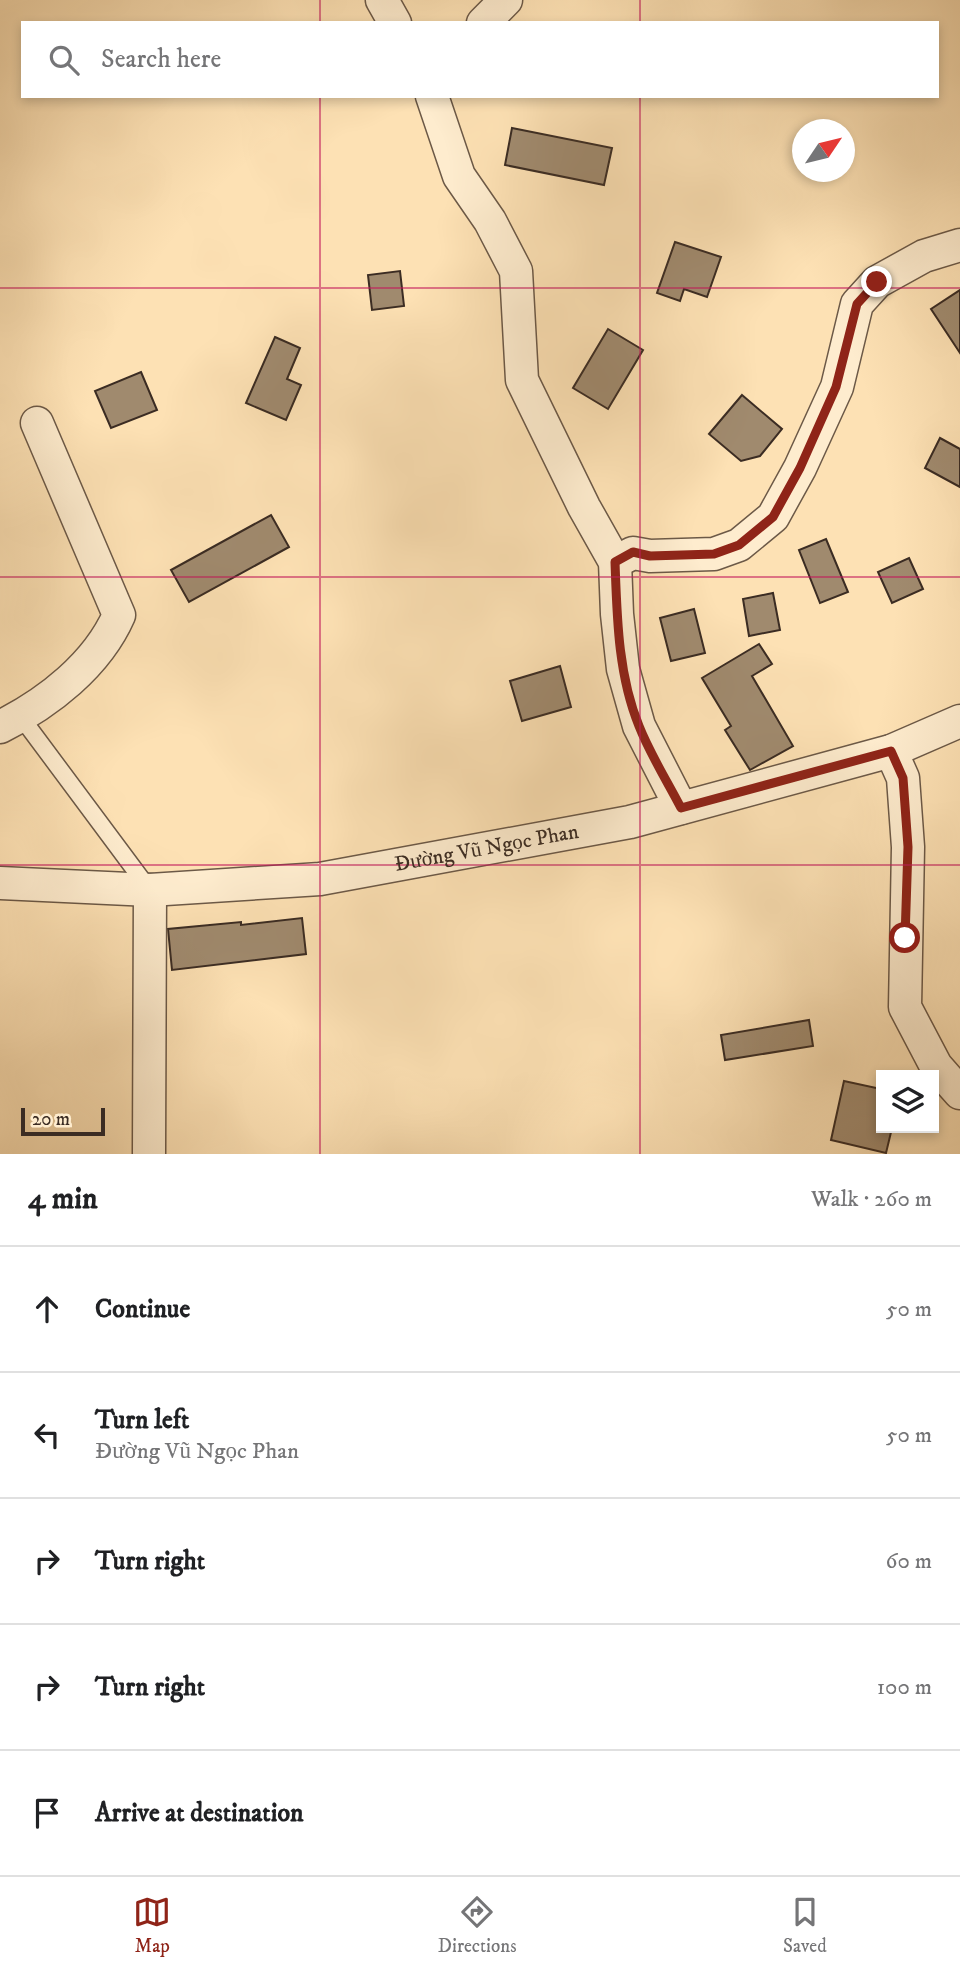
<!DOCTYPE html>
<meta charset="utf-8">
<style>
:root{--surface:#fff;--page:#f2f2f2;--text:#202124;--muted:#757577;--line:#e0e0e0;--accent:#8f2418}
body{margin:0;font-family:"IM FELL DW Pica",serif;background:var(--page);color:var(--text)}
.controls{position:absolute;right:21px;bottom:21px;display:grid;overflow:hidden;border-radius:0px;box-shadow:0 4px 10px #0003}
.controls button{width:63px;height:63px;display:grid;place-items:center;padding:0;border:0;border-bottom:2px solid var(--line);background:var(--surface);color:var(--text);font:35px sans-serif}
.compass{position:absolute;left:792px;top:119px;width:63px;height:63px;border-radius:50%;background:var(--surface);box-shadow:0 4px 10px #0003;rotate:55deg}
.scale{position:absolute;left:21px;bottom:18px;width:84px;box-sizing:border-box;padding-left:7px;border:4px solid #3b2c23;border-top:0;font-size:19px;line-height:24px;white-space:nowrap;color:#3b2c23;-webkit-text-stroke:5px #feecce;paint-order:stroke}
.stop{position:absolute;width:21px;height:21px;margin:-16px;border:5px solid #8f2418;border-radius:50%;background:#fff}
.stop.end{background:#8f2418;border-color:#fff;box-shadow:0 2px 7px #0008}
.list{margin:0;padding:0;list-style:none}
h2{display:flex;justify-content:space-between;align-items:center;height:91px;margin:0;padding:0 28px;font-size:30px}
h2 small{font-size:23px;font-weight:400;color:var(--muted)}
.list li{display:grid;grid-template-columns:46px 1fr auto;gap:21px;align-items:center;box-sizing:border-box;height:126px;padding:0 28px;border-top:2px solid var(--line)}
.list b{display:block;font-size:26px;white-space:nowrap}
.list p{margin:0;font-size:23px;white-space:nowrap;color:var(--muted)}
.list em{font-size:23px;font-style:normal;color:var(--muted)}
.icon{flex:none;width:38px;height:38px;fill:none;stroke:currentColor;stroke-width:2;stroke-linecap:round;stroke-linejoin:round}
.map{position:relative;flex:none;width:960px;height:1154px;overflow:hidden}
.search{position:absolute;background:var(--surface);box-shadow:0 4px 10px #0003;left:21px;right:21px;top:21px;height:77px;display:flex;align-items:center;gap:18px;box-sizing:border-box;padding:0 24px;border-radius:0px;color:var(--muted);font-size:26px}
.sheet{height:721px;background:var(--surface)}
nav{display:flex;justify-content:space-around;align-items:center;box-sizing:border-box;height:98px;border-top:2px solid var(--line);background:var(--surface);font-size:19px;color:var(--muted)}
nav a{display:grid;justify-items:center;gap:4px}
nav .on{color:var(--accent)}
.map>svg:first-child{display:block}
.building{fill:#a08a6e;stroke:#3b2c23;stroke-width:2}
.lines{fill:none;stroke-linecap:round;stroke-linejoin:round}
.lane-casing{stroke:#6c5947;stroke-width:19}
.street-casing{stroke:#6c5947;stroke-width:35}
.lane{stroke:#feecce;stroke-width:16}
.street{stroke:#feecce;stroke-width:32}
.route{stroke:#8f2418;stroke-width:9}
.grid{fill:none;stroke:#c2185b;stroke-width:2;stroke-opacity:0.55}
.labels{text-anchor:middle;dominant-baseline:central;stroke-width:5;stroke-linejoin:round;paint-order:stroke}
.street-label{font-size:21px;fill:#3b2c23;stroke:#feecce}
</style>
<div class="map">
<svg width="960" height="1154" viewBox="0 0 960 1154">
<rect width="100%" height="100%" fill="#fde1b4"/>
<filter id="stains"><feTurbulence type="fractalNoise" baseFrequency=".00286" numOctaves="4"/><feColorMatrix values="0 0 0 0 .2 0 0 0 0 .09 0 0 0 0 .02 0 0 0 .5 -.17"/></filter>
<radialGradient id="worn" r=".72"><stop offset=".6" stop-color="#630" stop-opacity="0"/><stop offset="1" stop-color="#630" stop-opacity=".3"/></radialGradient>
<path class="building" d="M 512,128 L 612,148 L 604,185 L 505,165 Z
M 675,242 L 721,257 L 707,297 L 684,289 L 680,301 L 657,293 Z
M 400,271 L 404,306 L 372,310 L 368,275 Z
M 960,290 L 960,353 L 931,309 Z
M 608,329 L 643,350 L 608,409 L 573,388 Z
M 275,337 L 300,348 L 287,379 L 301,385 L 286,420 L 246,403 Z
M 141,372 L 157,410 L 111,428 L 95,391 Z
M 742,395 L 782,429 L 760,456 L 741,461 L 709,434 Z
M 940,438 L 960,449 L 960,487 L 925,468 Z
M 271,515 L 289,547 L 189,602 L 171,570 Z
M 826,539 L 848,592 L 820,603 L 799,550 Z
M 909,558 L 923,589 L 892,603 L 878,572 Z
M 773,593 L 780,630 L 749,636 L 743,599 Z
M 694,609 L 705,653 L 671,661 L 660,618 Z
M 759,644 L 772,664 L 752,676 L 793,746 L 750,770 L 725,730 L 731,726 L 702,678 Z
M 560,666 L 571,707 L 522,721 L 510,681 Z
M 302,918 L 306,954 L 172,970 L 168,929 L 241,922 L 241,925 Z
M 809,1020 L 813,1046 L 725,1060 L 721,1035 Z
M 844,1081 L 881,1089 L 881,1128 L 892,1128 L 886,1153 L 831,1140 Z"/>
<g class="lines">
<defs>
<path id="lane" d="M 21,717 L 149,889"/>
<g id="street">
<path d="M 382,0 L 395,23"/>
<path d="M 483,23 L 506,0"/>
<path d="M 432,96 L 459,176 L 490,221 L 516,271 L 522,380 L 584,507 L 615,562 L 617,614 L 623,669 L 639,726 L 681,808"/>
<path d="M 615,562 L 633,553 L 650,556 L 714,554 L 739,545 L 773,517 L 800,468 L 837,387 L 857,304 L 877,282 L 924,256 L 960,245"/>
<path d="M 0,727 C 48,703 97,665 119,615 L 37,423"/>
<path d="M 891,751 L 903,778 L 908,847 L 905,1007 L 936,1066 L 960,1093"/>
<path id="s1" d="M 0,883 L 150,890 L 320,879 L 630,822 L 891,751 L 960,721"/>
<path d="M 149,1154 L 150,890"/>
</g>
</defs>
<use href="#lane" class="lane-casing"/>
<use href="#street" class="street-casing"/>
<use href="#lane" class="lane"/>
<use href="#street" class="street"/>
</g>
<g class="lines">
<path class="route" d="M 877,282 L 857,304 L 836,387 L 800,468 L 773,517 L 739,545 L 714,554 L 650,556 L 633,552 L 615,562 C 617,617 618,675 639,726 C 650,754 667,781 681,808 L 891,751 L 903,778 L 908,847 L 905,938"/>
</g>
<path class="grid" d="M 320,0 L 320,23M 640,0 L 640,23M 320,96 L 320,1154M 640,96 L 640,1154M 0,288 L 960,288M 0,577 L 960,577M 0,865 L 960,865"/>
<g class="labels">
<g class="street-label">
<text stroke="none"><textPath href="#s1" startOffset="490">Đường Vũ Ngọc Phan</textPath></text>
</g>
</g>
<rect width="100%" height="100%" filter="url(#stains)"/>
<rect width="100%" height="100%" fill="url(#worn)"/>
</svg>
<div class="controls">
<button><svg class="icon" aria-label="layers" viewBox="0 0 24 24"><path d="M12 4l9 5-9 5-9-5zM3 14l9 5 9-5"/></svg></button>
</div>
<svg class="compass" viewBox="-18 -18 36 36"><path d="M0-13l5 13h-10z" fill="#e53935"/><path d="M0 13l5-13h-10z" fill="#757577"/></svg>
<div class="scale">20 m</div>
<div class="stop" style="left:905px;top:938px"></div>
<div class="stop end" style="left:877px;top:282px"></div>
<div class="search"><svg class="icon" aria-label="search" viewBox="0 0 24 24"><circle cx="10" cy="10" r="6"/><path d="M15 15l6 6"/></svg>Search here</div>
</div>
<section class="sheet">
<h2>4 min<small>Walk · 260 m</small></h2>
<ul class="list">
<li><svg class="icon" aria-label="ahead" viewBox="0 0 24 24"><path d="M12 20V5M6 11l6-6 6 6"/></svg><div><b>Continue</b></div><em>50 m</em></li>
<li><svg class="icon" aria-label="left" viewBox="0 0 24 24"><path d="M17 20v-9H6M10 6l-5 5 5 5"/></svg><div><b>Turn left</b><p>Đường Vũ Ngọc Phan</p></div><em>50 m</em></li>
<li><svg class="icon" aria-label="right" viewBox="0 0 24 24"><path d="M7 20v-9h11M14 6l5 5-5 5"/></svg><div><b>Turn right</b></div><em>60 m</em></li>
<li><svg class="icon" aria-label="right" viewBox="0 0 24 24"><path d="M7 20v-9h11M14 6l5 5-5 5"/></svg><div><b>Turn right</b></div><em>100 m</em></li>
<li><svg class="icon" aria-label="arrive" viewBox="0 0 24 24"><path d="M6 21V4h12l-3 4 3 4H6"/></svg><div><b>Arrive at destination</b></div></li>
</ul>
</section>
<nav>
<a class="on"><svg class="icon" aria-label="map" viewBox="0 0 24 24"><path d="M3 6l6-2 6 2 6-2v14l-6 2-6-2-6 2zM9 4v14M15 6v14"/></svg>Map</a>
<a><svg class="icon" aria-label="directions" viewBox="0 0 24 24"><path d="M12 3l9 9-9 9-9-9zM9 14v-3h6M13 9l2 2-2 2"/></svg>Directions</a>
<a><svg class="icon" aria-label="saved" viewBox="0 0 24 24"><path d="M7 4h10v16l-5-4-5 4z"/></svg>Saved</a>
</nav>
